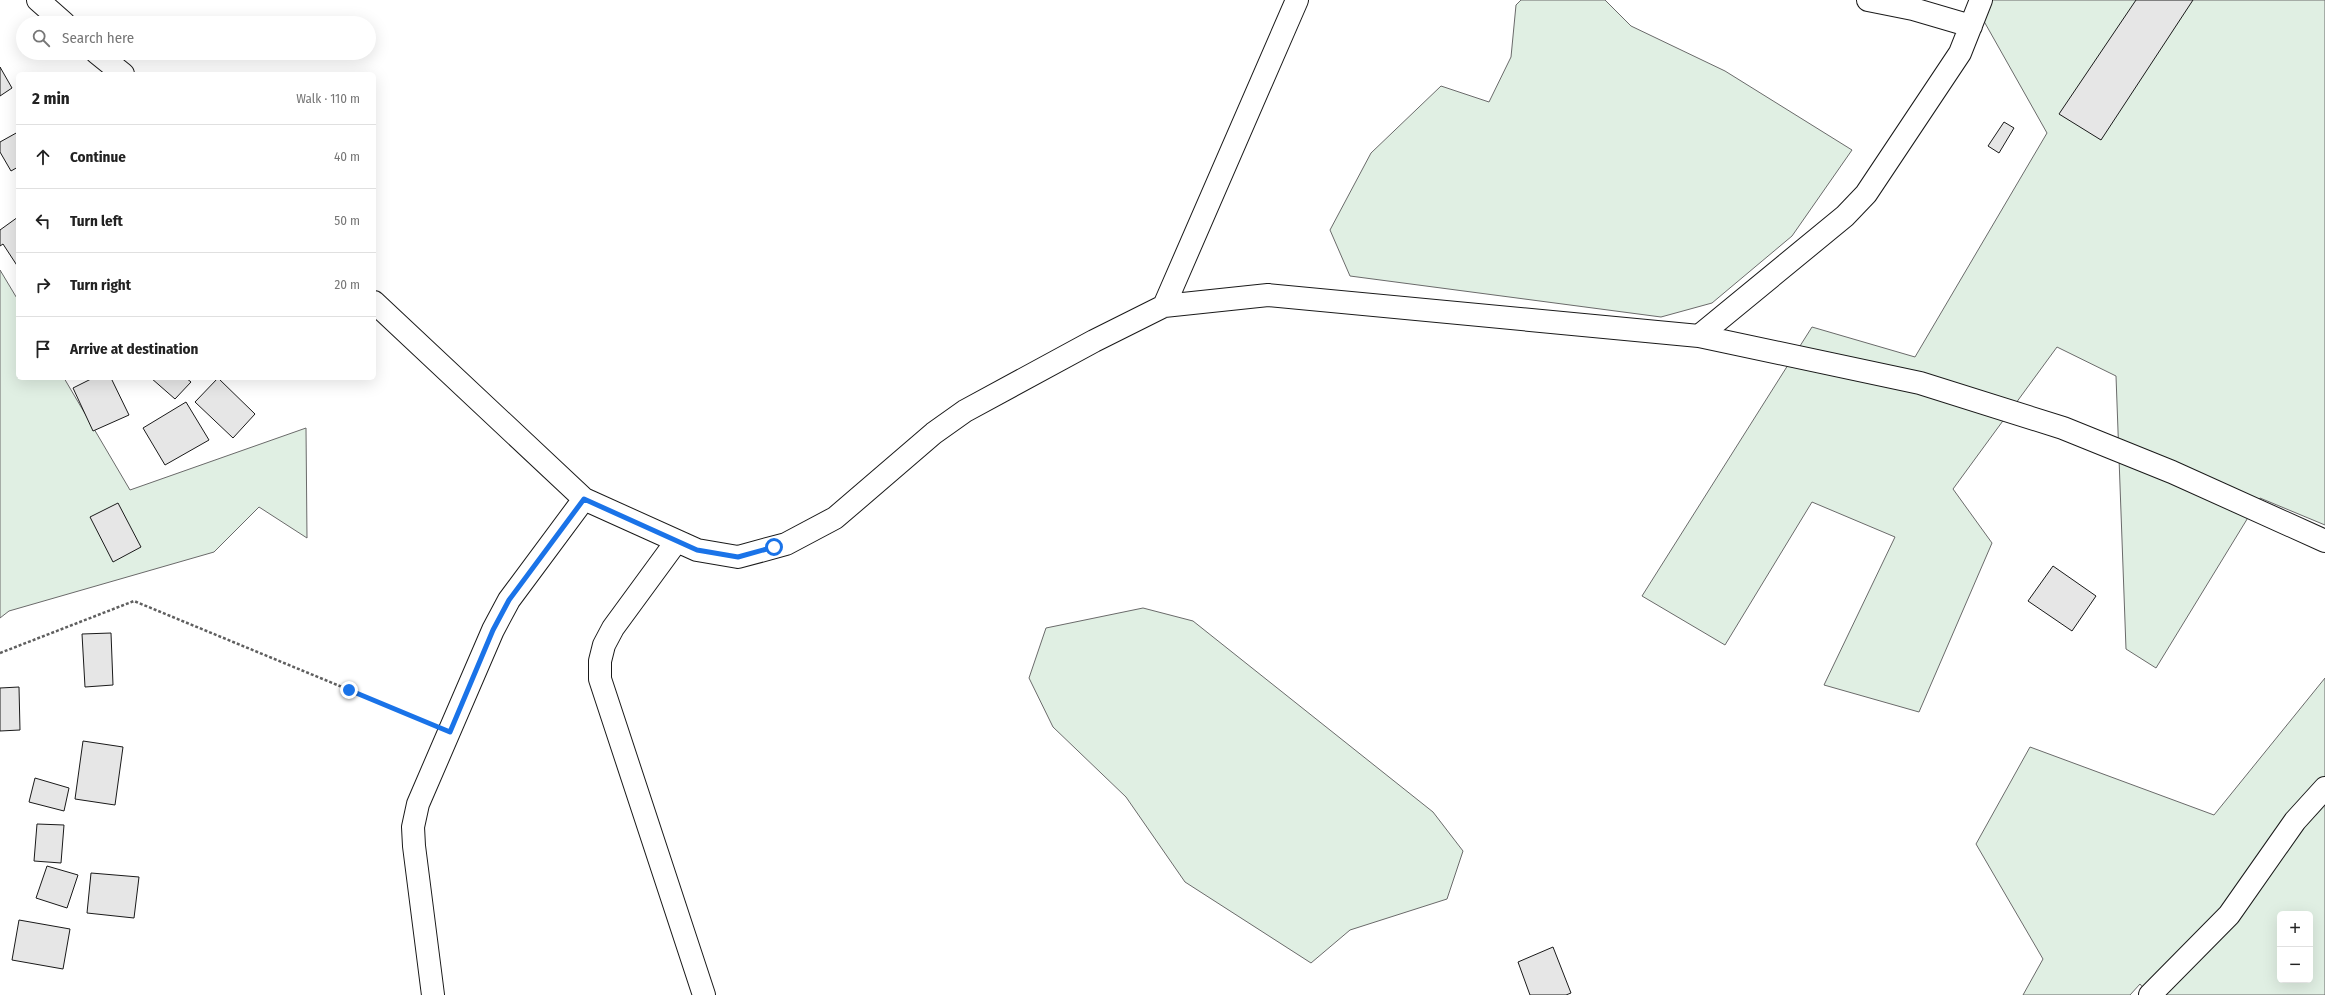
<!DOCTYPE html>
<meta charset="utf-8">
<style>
:root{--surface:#fff;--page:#f6f6f6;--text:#222;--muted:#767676;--line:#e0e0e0}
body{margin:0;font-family:"Fira Sans Condensed",sans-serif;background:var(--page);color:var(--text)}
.controls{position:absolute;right:12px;bottom:12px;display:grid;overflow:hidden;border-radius:6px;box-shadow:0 4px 16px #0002}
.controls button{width:36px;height:36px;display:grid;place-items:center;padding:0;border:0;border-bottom:1px solid var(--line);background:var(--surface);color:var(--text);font:20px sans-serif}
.stop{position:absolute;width:12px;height:12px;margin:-9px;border:3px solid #1a73e8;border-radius:50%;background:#fff}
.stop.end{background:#1a73e8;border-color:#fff;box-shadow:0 1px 4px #0008}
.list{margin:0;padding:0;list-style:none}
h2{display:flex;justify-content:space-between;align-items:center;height:52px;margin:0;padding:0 16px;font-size:17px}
h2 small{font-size:13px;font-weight:400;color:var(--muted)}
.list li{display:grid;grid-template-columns:26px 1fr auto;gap:12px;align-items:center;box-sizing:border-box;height:64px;padding:0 16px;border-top:1px solid var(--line)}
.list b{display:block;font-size:15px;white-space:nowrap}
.list em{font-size:13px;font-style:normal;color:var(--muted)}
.icon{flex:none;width:22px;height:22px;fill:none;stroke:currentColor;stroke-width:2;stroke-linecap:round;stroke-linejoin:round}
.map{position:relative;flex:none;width:2325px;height:995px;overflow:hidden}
.search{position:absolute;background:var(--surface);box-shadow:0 4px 16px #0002;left:16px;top:16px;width:360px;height:44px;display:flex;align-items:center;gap:10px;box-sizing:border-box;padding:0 14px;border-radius:22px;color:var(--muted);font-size:15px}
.panel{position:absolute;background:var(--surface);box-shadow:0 4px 16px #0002;left:16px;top:72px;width:360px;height:308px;border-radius:6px}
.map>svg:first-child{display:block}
.green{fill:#e0efe3;stroke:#6a6a6a;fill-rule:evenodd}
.building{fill:#e6e6e6;stroke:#1a1a1a}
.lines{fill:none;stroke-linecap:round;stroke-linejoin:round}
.minor-casing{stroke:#1a1a1a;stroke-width:24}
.path{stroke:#5f5f5f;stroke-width:2.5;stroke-dasharray:3 2;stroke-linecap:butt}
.minor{stroke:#fff;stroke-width:22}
.route{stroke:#1a73e8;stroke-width:5}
</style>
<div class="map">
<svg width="2325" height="995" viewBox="0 0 2325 995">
<rect width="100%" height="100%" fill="#fff"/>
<path class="green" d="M 1521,0 L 1605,0 L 1631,26 L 1725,71 L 1852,150 L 1792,236 L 1712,303 L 1661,317 L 1350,276 L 1330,230 L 1371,153 L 1441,86 L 1489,102 L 1511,57 L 1516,5 Z
M 1972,0 L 2325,0 L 2325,525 L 2260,498 L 2156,668 L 2126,649 L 2116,376 L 2057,347 L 1953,489 L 1992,543 L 1919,712 L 1824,685 L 1895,537 L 1812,502 L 1725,645 L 1642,596 L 1812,327 L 1915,357 L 2047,133 Z
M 0,270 L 18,300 L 18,378 L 64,378 L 130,490 L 306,428 L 307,538 L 259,507 L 214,552 L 9,611 L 0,618 Z
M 1143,608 L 1193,621 L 1433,812 L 1463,851 L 1447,899 L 1350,930 L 1311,963 L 1185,882 L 1126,797 L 1053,727 L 1029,678 L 1046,628 Z
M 2325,678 L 2325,995 L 2149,995 L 2140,984 L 2130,995 L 2023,995 L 2043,959 L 1976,844 L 2030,747 L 2214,815 ZM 2280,914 L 2310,914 L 2310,980 L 2280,980 Z"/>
<path class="building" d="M 2136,0 L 2193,0 L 2101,140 L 2059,114 Z
M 0,67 L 12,88 L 0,96 Z
M 2004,122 L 2014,128 L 1999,153 L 1988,146 Z
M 18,132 L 18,167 L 11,171 L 0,152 L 0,142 Z
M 18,217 L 18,267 L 3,244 L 0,246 L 0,230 Z
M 93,378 L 111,378 L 129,415 L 93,431 L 73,388 Z
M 151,378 L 186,378 L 191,382 L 175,399 Z
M 218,378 L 255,414 L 233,438 L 195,402 Z
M 186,402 L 209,440 L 165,465 L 143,428 Z
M 118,503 L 141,547 L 113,562 L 90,517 Z
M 2053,566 L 2096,596 L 2072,631 L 2028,601 Z
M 111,633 L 113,685 L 85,687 L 82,634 Z
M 19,687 L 20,730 L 0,731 L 0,688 Z
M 83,741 L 123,747 L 115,805 L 75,799 Z
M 35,778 L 69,788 L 64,811 L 29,802 Z
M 37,824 L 64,825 L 61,863 L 34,861 Z
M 47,866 L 78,875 L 67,908 L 36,898 Z
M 91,873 L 139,877 L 134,918 L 87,913 Z
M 19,920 L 70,929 L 63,969 L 12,960 Z
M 1553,947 L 1571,993 L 1566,995 L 1530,995 L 1518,962 Z"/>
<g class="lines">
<defs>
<path id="minor" d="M 38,0 L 64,23
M 1868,0 L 1913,9 L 1971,26
M 97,53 L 123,74
M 374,302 L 584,499 L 697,550 L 738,557 L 786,544 L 835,518 L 934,433 L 965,411 L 1094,341 L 1164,306 L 1268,295 L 1699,336 L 1920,383 L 2063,428 L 2172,472 L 2325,541
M 1164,306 L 1297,0
M 1699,336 L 1845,216 L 1866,194 L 1960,53 L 1981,0
M 676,542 L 613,628 L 604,645 L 600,661 L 600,679 L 704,995
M 433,995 L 414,846 L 413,827 L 418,804 L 493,630 L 509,600 L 584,499
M 2150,995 L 2229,915 L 2295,821 L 2325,788"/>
</defs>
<use href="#minor" class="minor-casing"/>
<path class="path" d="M 0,653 L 134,601 L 422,720"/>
<use href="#minor" class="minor"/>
</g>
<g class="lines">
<path class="route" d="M 349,690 L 450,732 L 493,630 L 509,600 L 584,499 L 697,550 L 738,557 L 774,547"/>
</g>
</svg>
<div class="controls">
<button>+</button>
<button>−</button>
</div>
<div class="stop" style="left:774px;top:547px"></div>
<div class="stop end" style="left:349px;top:690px"></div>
<div class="search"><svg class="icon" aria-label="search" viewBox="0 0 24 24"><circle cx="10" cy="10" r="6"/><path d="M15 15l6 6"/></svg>Search here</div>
<section class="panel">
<h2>2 min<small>Walk · 110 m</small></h2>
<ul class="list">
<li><svg class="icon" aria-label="ahead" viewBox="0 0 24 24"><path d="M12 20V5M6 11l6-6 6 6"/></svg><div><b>Continue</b></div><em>40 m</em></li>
<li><svg class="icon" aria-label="left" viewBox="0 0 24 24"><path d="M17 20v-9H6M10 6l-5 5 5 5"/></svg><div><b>Turn left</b></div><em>50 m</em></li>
<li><svg class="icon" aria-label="right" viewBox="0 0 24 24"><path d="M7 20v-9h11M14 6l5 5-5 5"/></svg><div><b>Turn right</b></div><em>20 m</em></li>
<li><svg class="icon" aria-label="arrive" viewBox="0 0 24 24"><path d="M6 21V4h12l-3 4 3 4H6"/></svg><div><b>Arrive at destination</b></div></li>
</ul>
</section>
</div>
